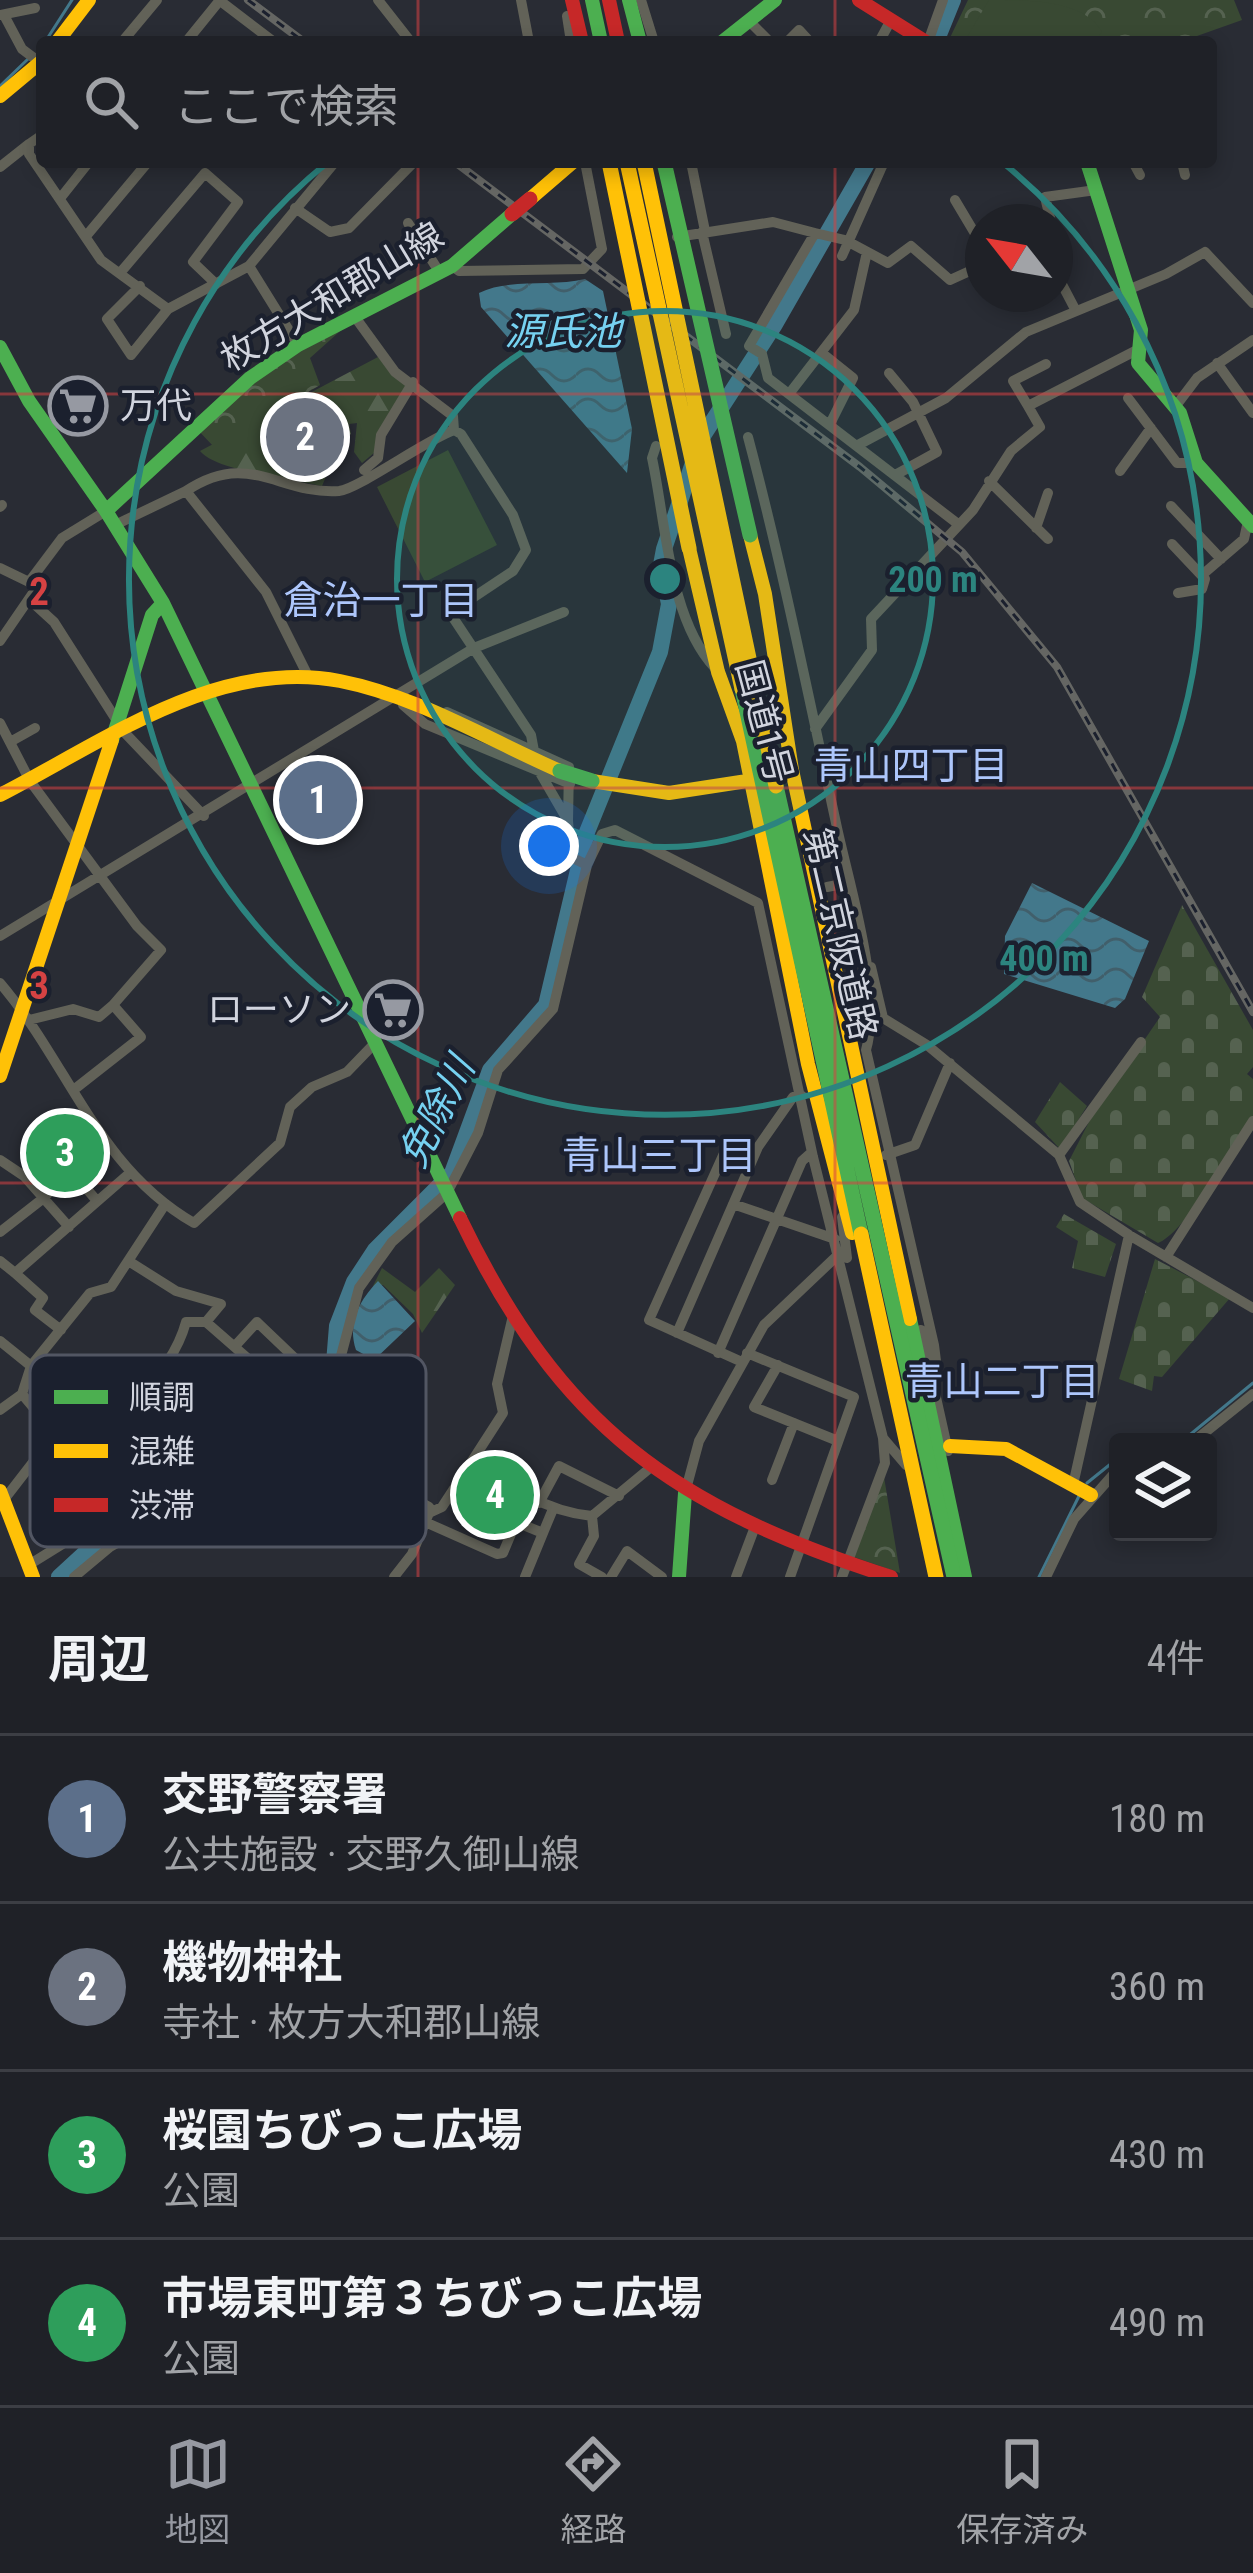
<!DOCTYPE html>
<html lang="ja">
<meta charset="utf-8">
<style>
:root{--surface:#1f2127;--page:#27292f;--text:#f1f3f6;--muted:#a1a3a7;--line:#3c3e44;--accent:#9699a2}
body{margin:0;font-family:"Roboto Condensed","Noto Sans JP",sans-serif;background:var(--page);color:var(--text)}
.controls{position:absolute;right:36px;bottom:36px;display:grid;overflow:hidden;border-radius:12px;box-shadow:0 6px 18px #0003}
.controls button{width:108px;height:108px;display:grid;place-items:center;padding:0;border:0;border-bottom:3px solid var(--line);background:var(--surface);color:var(--text);font:60px sans-serif}
.compass{position:absolute;left:965px;top:204px;width:108px;height:108px;border-radius:50%;background:var(--surface);box-shadow:0 6px 18px #0003;rotate:301deg}
.you{position:absolute;left:549px;top:846px;width:42px;height:42px;margin:-30px;border:9px solid #fff;border-radius:50%;background:#1a73e8;box-shadow:0 0 0 18px #1a73e833}
.badge{display:grid;place-items:center;width:78px;height:78px;border-radius:50%;background:var(--accent);color:#fff;font-size:39px;font-weight:700}
.pin{position:absolute;translate:-50% -50%;border:6px solid #fff;box-shadow:0 3px 12px #0006}
.list{margin:0;padding:0;list-style:none}
h2{display:flex;justify-content:space-between;align-items:center;height:156px;margin:0;padding:0 48px;font-size:51px}
h2 small{font-size:39px;font-weight:400;color:var(--muted)}
.list li{display:grid;grid-template-columns:78px 1fr auto;gap:36px;align-items:center;box-sizing:border-box;height:168px;padding:0 48px;border-top:3px solid var(--line)}
.list b{display:block;font-size:45px;white-space:nowrap}
.list p{margin:0;font-size:39px;white-space:nowrap;color:var(--muted)}
.list em{font-size:39px;font-style:normal;color:var(--muted)}
.icon{flex:none;width:66px;height:66px;fill:none;stroke:currentColor;stroke-width:2;stroke-linecap:round;stroke-linejoin:round}
.map{position:relative;flex:none;width:1253px;height:1577px;overflow:hidden}
.search{position:absolute;background:var(--surface);box-shadow:0 6px 18px #0003;left:36px;right:36px;top:36px;height:132px;display:flex;align-items:center;gap:30px;box-sizing:border-box;padding:0 42px;border-radius:12px;color:var(--muted);font-size:45px}
.sheet{height:828px;background:var(--surface)}
nav{display:flex;justify-content:space-around;align-items:center;box-sizing:border-box;height:168px;border-top:3px solid var(--line);background:var(--surface);font-size:33px;color:var(--muted)}
nav a{display:grid;justify-items:center;gap:6px}
nav .on{color:var(--accent)}
.map>svg:first-child{display:block}
.forest{fill:url(#forest-firs)}
.cemetery{fill:url(#cemetery-stones)}
.park{fill:url(#park-crowns)}
.pitch{fill:#394933}
.water{fill:url(#water-waves)}
.lines{fill:none;stroke-linecap:round;stroke-linejoin:round}
.stream{stroke:#43788b;stroke-width:3}
.river{stroke:#43788b;stroke-width:16}
.street{stroke:#626258;stroke-width:10}
.fast{stroke:#4caf50;stroke-width:14}
.slow{stroke:#ffc107;stroke-width:14}
.jam{stroke:#c62828;stroke-width:14}
.rail-casing{stroke:#656663;stroke-width:8}
.rail{stroke:#1b202e;stroke-width:3;stroke-dasharray:9;stroke-linecap:butt}
.fast-bridge{stroke:#4caf50;stroke-width:15}
.slow-bridge{stroke:#ffc107;stroke-width:15}
.jam-bridge{stroke:#c62828;stroke-width:15}
.grid{fill:none;stroke:#d54243;stroke-width:3;stroke-opacity:0.55}
.ring{fill:none;stroke:#2c847f;stroke-width:6}
.labels{text-anchor:middle;dominant-baseline:central;stroke-width:9;stroke-linejoin:round;paint-order:stroke}
.street-label{font-size:36px;fill:#d1d4de;stroke:#1b202e}
.poi-label{font-size:36px;fill:#d1d4de;stroke:#1b202e;text-anchor:start}
.water-label{font-size:39px;font-style:italic;fill:#76d1f1;stroke:#1b202e}
.neighbourhood-label{font-size:39px;fill:#adc6fb;stroke:#1b202e}
.key{fill:#1b202e;stroke:#525663;stroke-width:3}
.key-label{font-size:33px;fill:#d1d4de}
.grid-label{font-size:39px;text-anchor:middle;font-weight:bold;fill:#d54243;stroke:#1b202e;stroke-width:9;stroke-linejoin:round;paint-order:stroke}
.centre{fill:#2c847f;stroke:#1b202e;stroke-width:6}
.ring-label{font-size:36px;text-anchor:middle;font-weight:bold;fill:#2c847f;stroke:#1b202e;stroke-width:9;stroke-linejoin:round;paint-order:stroke}
</style>
<div class="map">
<svg width="1253" height="1577" viewBox="0 0 1253 1577">
<defs>
<pattern id="forest-firs" width="22" height="20" patternUnits="userSpaceOnUse" patternTransform="scale(3)"><rect width="22" height="20" fill="#394933"/><path d="M5 1l3.5 6h-7zM16 11l3.5 6h-7z" fill="#556250"/></pattern>
<pattern id="cemetery-stones" width="16" height="16" patternUnits="userSpaceOnUse" patternTransform="scale(3)"><rect width="16" height="16" fill="#394933"/><path d="M2 7V4a2 2 0 0 1 4 0v3zM10 15v-3a2 2 0 0 1 4 0v3z" fill="#556250"/></pattern>
<pattern id="park-crowns" width="20" height="18" patternUnits="userSpaceOnUse" patternTransform="scale(3)"><rect width="20" height="18" fill="#394933"/><path d="M2 6a3 3 0 1 1 6 0M12 15a3 3 0 1 1 6 0" fill="none" stroke="#556250"/></pattern>
<pattern id="water-waves" width="16" height="10" patternUnits="userSpaceOnUse" patternTransform="scale(3)"><rect width="16" height="10" fill="#43788b"/><path d="M0 5q4-4 8 0t8 0" fill="none" stroke="#415f6b"/></pattern>
</defs>
<rect width="100%" height="100%" fill="#292c34"/>
<path class="forest" d="M 378,357 L 408,383 L 375,452 L 362,463 L 354,452 L 357,423 L 349,424 L 351,434 L 342,441 L 336,421 L 318,405 L 300,423 L 325,452 L 319,457 L 327,474 L 322,486 C 292,479 216,471 200,451 Z
M 382,1268 L 415,1292 L 439,1268 L 455,1285 L 422,1333 L 413,1314 L 383,1285 L 373,1286 Z"/>
<path class="cemetery" d="M 1182,905 L 1253,1030 L 1253,1067 L 1247,1074 L 1253,1079 C 1253,1090 1253,1106 1253,1116 C 1244,1142 1181,1236 1158,1243 L 1082,1198 L 1069,1161 L 1091,1118 L 1160,1017 L 1142,997 Z
M 1060,1082 L 1087,1106 L 1060,1149 L 1035,1122 Z
M 1064,1214 L 1116,1244 L 1105,1277 L 1072,1268 L 1078,1241 L 1056,1227 Z
M 1155,1259 L 1230,1298 L 1162,1377 L 1154,1376 L 1152,1391 L 1119,1379 Z"/>
<path class="park" d="M 968,0 L 1234,0 L 1242,20 L 1180,42 L 948,42 Z
M 348,324 L 310,358 L 320,385 L 215,448 L 195,427 L 256,376 Z
M 884,1477 L 900,1573 L 854,1557 Z"/>
<path class="pitch" d="M 989,0 C 1030,0 1084,0 1102,32 L 1095,42 L 964,42 Z
M 448,450 L 497,545 L 425,582 L 377,487 Z"/>
<path class="water" d="M 585,279 L 603,291 L 632,429 L 627,473 L 481,307 L 479,293 C 509,278 552,287 585,279 Z
M 1032,883 L 1149,941 L 1125,999 L 1115,1008 L 1004,974 L 1005,936 Z
M 378,1281 L 415,1321 L 374,1360 L 356,1350 C 347,1323 359,1301 378,1281 Z"/>
<g class="lines">
<path class="stream" d="M 45,42 L 72,0
M 0,86 L 28,59
M 1166,1442 L 1186,1438 L 1253,1383
M 1087,1483 L 1118,1458
M 1039,1577 L 1079,1496"/>
<path class="river" d="M 936,42 L 953,0
M 59,1577 L 97,1542 L 252,1456 L 277,1436 L 334,1363 L 337,1326 L 354,1282 L 375,1250 L 452,1173 L 490,1070 L 546,1005 L 587,832 L 660,652 L 669,604 L 661,565 L 664,549 L 701,439 L 774,326 L 868,162"/>
<path class="street" d="M 219,0 L 274,42
M 378,0 L 411,42
M 521,0 L 529,42
M 641,0 L 654,42
M 0,15 L 35,8
M 4,15 L 22,49 L 42,64
M 567,16 L 571,42
M 749,21 L 770,42
M 122,42 L 157,0
M 186,42 L 220,0
M 787,42 L 799,30 L 810,42
M 879,42 L 891,20
M 928,42 L 943,0
M 42,135 L 29,144 L 29,154 L 101,260 L 168,309 L 249,266 L 298,345
M 691,162 L 705,231
M 1133,162 L 1140,175
M 1182,162 L 1185,175
M 0,167 L 29,144
M 62,196 L 89,162
M 955,200 L 983,247
M 295,208 L 330,232 L 349,228 L 414,162
M 1051,222 L 1045,197 L 1096,190
M 408,223 L 440,273
M 702,232 L 726,334
M 1055,232 L 1058,239
M 87,235 L 148,162
M 677,237 L 773,222 L 815,233
M 842,256 L 884,162
M 249,266 L 335,162
M 452,266 L 459,271 L 583,269 L 602,249 L 585,162
M 1055,271 L 1076,311
M 120,273 L 205,173 L 238,202 L 193,262 L 216,284
M 140,286 L 107,319 L 131,355 L 168,309
M 355,317 L 395,372 L 453,416 L 454,430
M 823,354 L 853,378 L 830,424
M 1217,363 L 1253,413
M 889,373 L 913,402 L 937,452 L 897,474
M 789,394 L 854,310 L 867,252
M 1128,398 L 1177,463 L 1196,463
M 1028,406 L 1013,381 L 1046,364
M 1175,407 L 1197,378 L 1253,340
M 748,437 C 782,565 808,694 836,823 C 849,885 883,990 866,1050 L 934,1345 L 937,1369 L 932,1374
M 858,445 L 946,398 L 1026,332 L 1166,274 L 1205,252 L 1253,303
M 656,446 L 652,458 C 666,523 669,619 715,668
M 364,470 L 378,458 L 381,435 L 413,382
M 1120,471 L 1151,428
M 989,481 L 1048,539
M 186,491 C 249,449 279,495 339,491 C 358,489 426,440 454,430 L 461,434 L 513,515 L 526,550 L 513,571 L 450,613 L 531,735 L 534,751
M 1171,506 L 1221,559
M 0,507 L 2,505
M 958,524 L 768,378 L 762,354 L 749,346 L 815,233 L 845,240 L 888,263 L 911,246 L 950,280 L 983,265
M 115,525 L 186,491 L 266,592 L 308,676
M 1036,528 L 1048,493
M 1172,544 L 1205,579 L 1202,589 L 1178,593
M 0,568 L 29,582
M 1202,575 L 1244,539 L 1248,521
M 31,601 L 54,622 L 117,721
M 0,641 L 35,590 L 29,582 L 62,538 L 106,511
M 403,705 L 425,724 L 570,784
M 447,712 L 569,767 L 568,821
M 0,723 L 30,781 L 137,926 L 161,950 L 113,1005 L 141,1037 L 76,1088
M 815,729 L 872,650 L 871,619 L 973,510 L 1011,451 L 1040,427 L 1028,406 L 1137,350
M 125,733 L 204,816
M 10,742 L 35,728
M 539,771 L 568,821 L 571,857 L 587,865
M 827,887 L 848,883
M 0,936 L 474,648 L 564,612
M 871,967 L 883,1018 L 927,1045 L 1059,1155 L 1080,1202 L 1129,1235
M 0,983 C 69,1064 97,1167 194,1223 L 280,1143 L 290,1107 L 312,1087 L 347,1072 L 375,1043
M 29,1020 L 73,1009 L 99,1017 L 113,1005
M 886,1155 L 915,1145 L 950,1063
M 1059,1155 L 1141,1042
M 0,1160 L 24,1176 L 69,1227
M 733,1204 L 835,1239
M 842,1217 L 847,1258
M 0,1232 L 45,1197 L 69,1168 L 97,1201
M 1166,1257 L 1253,1121
M 0,1261 L 15,1273 L 131,1172
M 130,1262 L 176,1291 L 221,1304 L 206,1322
M 15,1273 L 43,1298 L 35,1310 L 61,1330
M 921,1330 L 948,1451
M 677,1333 L 758,1147 L 793,1097 L 802,1096
M 0,1341 L 31,1366
M 235,1346 L 257,1322 L 301,1364 L 279,1387
M 718,1353 L 802,1161 L 812,1152
M 747,1353 L 854,1397 L 790,1577
M 742,1362 L 649,1320 L 725,1151 L 752,1160
M 778,1365 L 754,1407 L 838,1441
M 22,1394 L 63,1443 L 52,1453
M 0,1410 L 22,1394 L 31,1366 L 90,1293 L 111,1287 L 164,1206
M 304,1417 L 355,1467 L 429,1507 L 429,1513
M 1193,1442 L 1253,1394
M 474,1458 L 503,1413 L 497,1384 L 512,1320
M 262,1461 L 241,1430 L 289,1396
M 772,1480 L 794,1423
M 1073,1485 L 1129,1235 L 1253,1308
M 452,1493 L 516,1522
M 685,1493 L 699,1441 L 764,1325 L 839,1254
M 3,1501 L 37,1457 L 55,1454 L 80,1481 C 100,1464 102,1446 117,1425 C 142,1390 174,1366 186,1322 L 206,1322 L 309,1412
M 539,1503 L 559,1466 L 619,1496
M 592,1516 L 594,1536 L 579,1564 L 602,1577
M 425,1522 L 497,1554 L 503,1553 L 516,1522 L 543,1533 L 553,1509
M 27,1566 L 98,1522 L 101,1512 L 80,1481
M 74,1577 L 110,1547 L 262,1461 L 333,1386 L 359,1288 L 392,1242 L 447,1193 L 478,1133 L 498,1070 L 553,1009 L 587,865 L 602,834 L 615,830 L 758,903 L 813,1157 L 883,1438 L 906,1465
M 394,1577 L 412,1554 L 429,1513 L 442,1507 L 474,1458 C 512,1487 543,1511 592,1516 L 650,1468
M 525,1577 L 543,1533
M 611,1577 L 627,1551 L 662,1577
M 736,1577 L 753,1532
M 842,1577 L 885,1463 L 883,1438
M 1046,1577 L 1074,1519 L 1118,1469"/>
<path class="fast" d="M 592,0 L 601,42
M 629,0 L 640,42
M 722,42 L 775,0
M 1087,162 L 1141,330 L 1138,363 L 1180,413 L 1196,463 L 1253,526
M 0,347 L 29,401 L 106,511
M 163,603 L 460,1218
M 112,740 L 152,615 L 163,603 L 106,511 L 250,378 L 298,345 L 452,266 L 512,214
M 910,1319 L 965,1577
M 679,1577 L 685,1493"/>
<path class="slow" d="M 57,42 L 89,0
M 0,96 L 42,61
M 530,199 L 573,162
M 750,535 L 765,594 L 792,770 L 910,1319
M 689,548 L 718,672 L 743,741 L 808,1064 L 852,1233
M 592,781 L 669,793 L 760,779
M 0,795 C 103,742 218,657 340,681 C 417,696 489,740 560,771
M 0,1076 L 112,740
M 950,1446 L 1006,1449 L 1091,1495
M 0,1491 L 33,1577"/>
<path class="jam" d="M 572,0 L 582,42
M 609,0 L 618,42
M 859,0 L 926,42
M 460,1218 C 561,1428 674,1507 891,1577"/>
<defs>
<path id="rail" d="M 248,0 L 304,42
M 455,162 L 860,467 L 962,552 L 1057,667 L 1253,1012"/>
</defs>
<use href="#rail" class="rail-casing"/>
<use href="#rail" class="rail"/>
<path class="fast-bridge" d="M 664,162 L 750,535
M 742,689 L 861,1234
M 560,771 L 592,781
M 776,786 L 954,1577"/>
<path class="slow-bridge" d="M 609,162 L 689,548
M 627,162 L 742,689
M 644,162 L 776,786
M 861,1234 L 936,1577"/>
<path class="jam-bridge" d="M 512,214 L 530,199"/>
</g>
<path class="grid" d="M 418,0 L 418,42M 835,0 L 835,42M 418,162 L 418,1577M 835,162 L 835,1577M 0,394 L 1253,394M 0,788 L 1253,788M 0,1183 L 1253,1183"/>
<circle cx="665" cy="579" r="268" fill="#2c847f" fill-opacity=".12"/>
<g class="ring">
<circle cx="665" cy="579" r="268"/>
<path d="M1002 162A536 536 0 1 1 328 162"/>
</g>
<defs>
<symbol id="supermarket-ring" viewBox="-11 -11 22 22"><circle r="9.5" fill="#1b202e" stroke="#9699a2" stroke-width="1.5"/><path d="M-6-5.5h2.5l.6 2H6L4.5 2H-2.5L-4.4-4H-6ZM-1.5 3.2a1.3 1.3 0 1 0 .1 0ZM3 3.2a1.3 1.3 0 1 0 .1 0Z" fill="#9699a2"/></symbol>
</defs>
<g fill-rule="evenodd">
<use href="#supermarket-ring" x="45" y="373" width="66" height="66"/>
<use href="#supermarket-ring" x="360" y="977" width="66" height="66"/>
</g>
<g class="labels">
<g class="street-label">
<text transform="translate(332 297) rotate(-31)">枚方大和郡山線</text>
<text transform="translate(764 722) rotate(75)">国道1号</text>
<text transform="translate(840 934) rotate(77)">第二京阪道路</text>
</g>
<g class="poi-label">
<text x="120" y="406">万代</text>
<text x="351" y="1010" text-anchor="end">ローソン</text>
</g>
<g class="water-label">
<text x="563" y="332">源氏池</text>
<text transform="translate(437 1112) rotate(-63)">免除川</text>
</g>
<g class="neighbourhood-label">
<text x="381" y="601">倉治一丁目</text>
<text x="911" y="766">青山四丁目</text>
<text x="659" y="1156">青山三丁目</text>
<text x="1002" y="1382">青山二丁目</text>
</g>
</g>
<rect x="30" y="1355" width="396" height="192" rx="18" class="key"/>
<rect x="54" y="1390" width="54" height="14" fill="#4caf50"/>
<rect x="54" y="1444" width="54" height="14" fill="#ffc107"/>
<rect x="54" y="1498" width="54" height="14" fill="#c62828"/>
<g class="key-label">
<text x="129" y="1409">順調</text>
<text x="129" y="1463">混雑</text>
<text x="129" y="1517">渋滞</text>
</g>
<g class="grid-label">
<text x="39" y="605">2</text>
<text x="39" y="999">3</text>
</g>
<circle cx="665" cy="579" r="18" class="centre"/>
<g class="ring-label">
<text x="933" y="592">200 m</text>
<text x="1044" y="971">400 m</text>
</g>
</svg>
<div class="controls">
<button><svg class="icon" aria-label="layers" viewBox="0 0 24 24"><path d="M12 4l9 5-9 5-9-5zM3 14l9 5 9-5"/></svg></button>
</div>
<svg class="compass" viewBox="-18 -18 36 36"><path d="M0-13l5 13h-10z" fill="#e53935"/><path d="M0 13l5-13h-10z" fill="#a1a3a7"/></svg>
<div class="you"></div>
<div class="pin badge" style="left:318px;top:800px;background:#5c6f8a">1</div>
<div class="pin badge" style="left:305px;top:437px;background:#6b7280">2</div>
<div class="pin badge" style="left:65px;top:1153px;background:#2e9e5b">3</div>
<div class="pin badge" style="left:495px;top:1495px;background:#2e9e5b">4</div>
<div class="search"><svg class="icon" aria-label="search" viewBox="0 0 24 24"><circle cx="10" cy="10" r="6"/><path d="M15 15l6 6"/></svg>ここで検索</div>
</div>
<section class="sheet">
<h2>周辺<small>4件</small></h2>
<ul class="list">
<li><span class="badge" style="background:#5c6f8a">1</span><div><b>交野警察署</b><p>公共施設 · 交野久御山線</p></div><em>180 m</em></li>
<li><span class="badge" style="background:#6b7280">2</span><div><b>機物神社</b><p>寺社 · 枚方大和郡山線</p></div><em>360 m</em></li>
<li><span class="badge" style="background:#2e9e5b">3</span><div><b>桜園ちびっこ広場</b><p>公園</p></div><em>430 m</em></li>
<li><span class="badge" style="background:#2e9e5b">4</span><div><b>市場東町第３ちびっこ広場</b><p>公園</p></div><em>490 m</em></li>
</ul>
</section>
<nav>
<a class="on"><svg class="icon" aria-label="map" viewBox="0 0 24 24"><path d="M3 6l6-2 6 2 6-2v14l-6 2-6-2-6 2zM9 4v14M15 6v14"/></svg>地図</a>
<a><svg class="icon" aria-label="directions" viewBox="0 0 24 24"><path d="M12 3l9 9-9 9-9-9zM9 14v-3h6M13 9l2 2-2 2"/></svg>経路</a>
<a><svg class="icon" aria-label="saved" viewBox="0 0 24 24"><path d="M7 4h10v16l-5-4-5 4z"/></svg>保存済み</a>
</nav>
